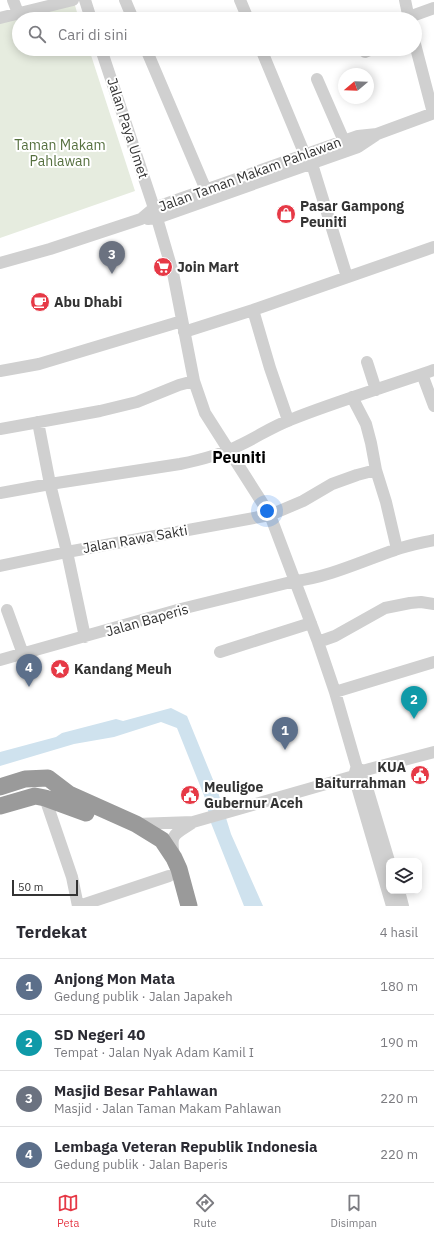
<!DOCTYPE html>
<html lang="id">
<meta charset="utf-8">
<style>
:root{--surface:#fff;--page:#f2f2f3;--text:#2b2b33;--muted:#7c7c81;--line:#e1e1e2;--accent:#e63946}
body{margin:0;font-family:"IBM Plex Sans",sans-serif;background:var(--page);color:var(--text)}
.controls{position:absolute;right:12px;bottom:12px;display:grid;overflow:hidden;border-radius:8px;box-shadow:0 2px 10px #0003}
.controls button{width:36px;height:36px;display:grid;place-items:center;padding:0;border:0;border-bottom:1px solid var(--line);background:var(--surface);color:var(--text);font:20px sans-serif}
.compass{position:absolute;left:338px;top:68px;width:36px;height:36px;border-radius:50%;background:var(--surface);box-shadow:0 2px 10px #0003;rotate:251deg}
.scale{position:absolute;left:12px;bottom:10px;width:66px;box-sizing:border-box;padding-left:4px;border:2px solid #333;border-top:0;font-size:11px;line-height:14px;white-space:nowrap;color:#333;-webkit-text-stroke:3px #fff;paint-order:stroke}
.you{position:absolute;left:267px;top:511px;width:14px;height:14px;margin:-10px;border:3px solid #fff;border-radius:50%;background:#1a73e8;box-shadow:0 0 0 6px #1a73e833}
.badge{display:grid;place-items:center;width:26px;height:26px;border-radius:50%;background:var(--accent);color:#fff;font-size:13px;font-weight:700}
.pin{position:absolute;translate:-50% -33px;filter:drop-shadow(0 1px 2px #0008)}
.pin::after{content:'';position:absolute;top:21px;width:14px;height:12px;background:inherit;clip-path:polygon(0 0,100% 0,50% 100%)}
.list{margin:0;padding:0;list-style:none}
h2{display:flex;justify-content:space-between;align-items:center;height:52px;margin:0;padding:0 16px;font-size:17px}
h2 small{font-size:13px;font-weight:400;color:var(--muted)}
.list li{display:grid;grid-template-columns:26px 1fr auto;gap:12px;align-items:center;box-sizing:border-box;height:56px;padding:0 16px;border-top:1px solid var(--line)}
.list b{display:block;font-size:15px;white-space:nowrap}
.list p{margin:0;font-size:13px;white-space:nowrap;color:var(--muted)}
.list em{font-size:13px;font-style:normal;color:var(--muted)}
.icon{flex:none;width:22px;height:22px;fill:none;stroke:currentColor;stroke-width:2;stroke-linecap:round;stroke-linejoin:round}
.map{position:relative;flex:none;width:434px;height:906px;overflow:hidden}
.search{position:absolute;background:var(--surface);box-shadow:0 2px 10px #0003;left:12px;right:12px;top:12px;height:44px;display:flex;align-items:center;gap:10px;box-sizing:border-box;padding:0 14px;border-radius:22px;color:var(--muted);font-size:15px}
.sheet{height:276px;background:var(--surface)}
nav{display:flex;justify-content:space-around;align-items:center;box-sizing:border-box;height:56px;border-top:1px solid var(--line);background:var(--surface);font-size:11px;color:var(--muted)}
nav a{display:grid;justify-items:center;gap:2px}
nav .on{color:var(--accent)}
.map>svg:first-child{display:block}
.green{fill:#e6ecdf}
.water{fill:#cfe2ee}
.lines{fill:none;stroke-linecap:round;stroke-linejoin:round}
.minor{stroke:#d0d0d0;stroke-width:12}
.highway{stroke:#9a9a9a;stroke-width:17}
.labels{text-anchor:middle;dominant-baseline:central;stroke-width:4;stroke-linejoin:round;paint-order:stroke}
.street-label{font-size:14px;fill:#333;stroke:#fff}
.park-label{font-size:14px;fill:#56703f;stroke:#fff}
.poi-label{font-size:14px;font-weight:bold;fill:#333;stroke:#fff;text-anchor:start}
.quarter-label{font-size:16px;font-weight:bold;fill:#000;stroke:#fff}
</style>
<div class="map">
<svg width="434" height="906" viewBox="0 0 434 906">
<rect width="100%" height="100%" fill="#fff"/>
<path class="green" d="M 74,2 L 79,19 L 19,19 L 19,49 L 89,49 L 135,191 L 0,238 L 0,23 Z"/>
<path class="water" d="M 171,708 L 187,716 L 218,792 L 231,834 L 263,906 L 244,906 L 211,823 L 205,798 L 177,728 L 161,722 L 114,737 L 74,744 L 0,766 L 0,752 L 56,737 L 62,733 L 116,719 L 123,721 Z"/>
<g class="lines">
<path class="minor" d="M 13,0 L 18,13
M 85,0 L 91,19
M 125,0 L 133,19
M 240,0 L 248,19
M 405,0 L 409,19
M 409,17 L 434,8
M 0,18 L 73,0
M 415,44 L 433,113
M 101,49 L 154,208 L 173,273 L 194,381 L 205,413 L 270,515 L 318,642 L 335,692 L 357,768 L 362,771 L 389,861
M 146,49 L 206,190
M 261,49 L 305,155 L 312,164 L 347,277
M 365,52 L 372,49
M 317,79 L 344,141
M 148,219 L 157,218 L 358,147 L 376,135
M 0,263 L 50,249 L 141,219 L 154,208 L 358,136 L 377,134 L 434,113
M 253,310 L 270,368 L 288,420
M 184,332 L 253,310 L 434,247
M 367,362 L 376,390
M 0,371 L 39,364 L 182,321
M 422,374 L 434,406
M 352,397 L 366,424 L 371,443 L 376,470 L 386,502 L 397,549
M 38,422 L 50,484 L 67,552 L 85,637
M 0,429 L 100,411 L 137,402 L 179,385 L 194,381
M 0,493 L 50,484 L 180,464 C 200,460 220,455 238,446 C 256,438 271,427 290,420 C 337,401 386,387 434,370
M 0,566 L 67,552 L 270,515 L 303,501 L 332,484 L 357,475 L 376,470
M 7,610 L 23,654
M 318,642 L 335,636 L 385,608 L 410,603 L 421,602 L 434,604
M 220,652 L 311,623
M 0,660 L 181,609 L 295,581 C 329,577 362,561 395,550 C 408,545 421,543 434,540
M 335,692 L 434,662
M 356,769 L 354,776 L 392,906
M 45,798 L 72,877 L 78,906
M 136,824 L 193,822 L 354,776 L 362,771 L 434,752
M 174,856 C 170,833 174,835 192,823
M 399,891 L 403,906
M 79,906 L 169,876"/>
<path class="highway" d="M 0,787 L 25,779 L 48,778 L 69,794 L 136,824 L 162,840 L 174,858 L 179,869 L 189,906
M 0,806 L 35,796 L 45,798 L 86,813"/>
</g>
<defs>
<symbol id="shop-disc" viewBox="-11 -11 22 22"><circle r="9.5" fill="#e63946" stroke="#fff"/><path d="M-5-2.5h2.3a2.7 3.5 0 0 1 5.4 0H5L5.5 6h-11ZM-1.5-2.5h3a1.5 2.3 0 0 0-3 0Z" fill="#fff"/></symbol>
<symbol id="supermarket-disc" viewBox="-11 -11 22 22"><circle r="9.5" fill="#e63946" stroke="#fff"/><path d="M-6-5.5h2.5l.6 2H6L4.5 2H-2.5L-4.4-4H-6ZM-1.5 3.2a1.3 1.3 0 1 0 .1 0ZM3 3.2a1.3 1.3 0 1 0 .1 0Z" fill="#fff"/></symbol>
<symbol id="cafe-disc" viewBox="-11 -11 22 22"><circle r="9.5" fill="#e63946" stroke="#fff"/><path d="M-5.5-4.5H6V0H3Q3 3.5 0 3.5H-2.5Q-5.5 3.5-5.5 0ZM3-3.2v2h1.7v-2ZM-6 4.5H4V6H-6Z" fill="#fff"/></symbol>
<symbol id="sight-disc" viewBox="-11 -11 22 22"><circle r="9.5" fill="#e63946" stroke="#fff"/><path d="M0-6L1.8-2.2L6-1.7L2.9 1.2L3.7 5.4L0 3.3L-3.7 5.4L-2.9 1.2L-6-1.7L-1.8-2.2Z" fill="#fff"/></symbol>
<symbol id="civic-disc" viewBox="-11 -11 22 22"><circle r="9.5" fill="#e63946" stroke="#fff"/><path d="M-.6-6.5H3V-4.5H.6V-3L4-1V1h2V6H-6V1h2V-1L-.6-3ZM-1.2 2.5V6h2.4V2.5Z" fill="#fff"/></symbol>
</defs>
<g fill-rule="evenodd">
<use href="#shop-disc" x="275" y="203" width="22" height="22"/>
<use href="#supermarket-disc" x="152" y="256" width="22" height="22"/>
<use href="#cafe-disc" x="29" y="291" width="22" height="22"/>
<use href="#sight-disc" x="49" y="658" width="22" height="22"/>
<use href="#civic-disc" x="409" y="764" width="22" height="22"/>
<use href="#civic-disc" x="179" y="784" width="22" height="22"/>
</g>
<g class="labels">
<g class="street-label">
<text transform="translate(128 128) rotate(72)">Jalan Paya Umet</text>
<text transform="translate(250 174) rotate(-20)">Jalan Taman Makam Pahlawan</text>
<text transform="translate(135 539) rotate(-10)">Jalan Rawa Sakti</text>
<text transform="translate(147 620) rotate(-16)">Jalan Baperis</text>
</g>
<g class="park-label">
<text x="60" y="145">Taman Makam<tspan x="60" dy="16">Pahlawan</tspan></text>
</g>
<g class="poi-label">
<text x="300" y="206">Pasar Gampong<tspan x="300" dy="16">Peuniti</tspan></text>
<text x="177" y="267">Join Mart</text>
<text x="54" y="302">Abu Dhabi</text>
<text x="74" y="669">Kandang Meuh</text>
<text x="406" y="767" text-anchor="end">KUA<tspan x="406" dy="16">Baiturrahman</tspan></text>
<text x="204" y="787">Meuligoe<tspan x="204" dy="16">Gubernur Aceh</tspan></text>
</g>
<g class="quarter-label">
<text x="239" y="457">Peuniti</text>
</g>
</g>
</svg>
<div class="controls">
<button><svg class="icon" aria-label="layers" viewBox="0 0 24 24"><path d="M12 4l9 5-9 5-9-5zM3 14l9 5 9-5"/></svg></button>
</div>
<svg class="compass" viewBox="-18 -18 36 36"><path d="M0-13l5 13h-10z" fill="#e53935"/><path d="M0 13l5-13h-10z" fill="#7c7c81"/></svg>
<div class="scale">50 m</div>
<div class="you"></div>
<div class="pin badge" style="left:285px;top:750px;background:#5c6f8a">1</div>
<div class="pin badge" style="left:414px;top:719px;background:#0f9aa8">2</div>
<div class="pin badge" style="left:112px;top:274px;background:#6b7280">3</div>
<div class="pin badge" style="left:29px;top:687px;background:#5c6f8a">4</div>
<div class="search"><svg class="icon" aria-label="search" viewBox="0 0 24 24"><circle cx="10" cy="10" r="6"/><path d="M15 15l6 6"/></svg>Cari di sini</div>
</div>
<section class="sheet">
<h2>Terdekat<small>4 hasil</small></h2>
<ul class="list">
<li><span class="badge" style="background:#5c6f8a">1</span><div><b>Anjong Mon Mata</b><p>Gedung publik · Jalan Japakeh</p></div><em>180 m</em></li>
<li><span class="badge" style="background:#0f9aa8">2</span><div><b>SD Negeri 40</b><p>Tempat · Jalan Nyak Adam Kamil I</p></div><em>190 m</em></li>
<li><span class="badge" style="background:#6b7280">3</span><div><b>Masjid Besar Pahlawan</b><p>Masjid · Jalan Taman Makam Pahlawan</p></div><em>220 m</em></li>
<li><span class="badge" style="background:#5c6f8a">4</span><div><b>Lembaga Veteran Republik Indonesia</b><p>Gedung publik · Jalan Baperis</p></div><em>220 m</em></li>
</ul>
</section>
<nav>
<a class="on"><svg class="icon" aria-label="map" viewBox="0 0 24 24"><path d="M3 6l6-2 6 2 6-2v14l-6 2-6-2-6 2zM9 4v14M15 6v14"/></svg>Peta</a>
<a><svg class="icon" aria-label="directions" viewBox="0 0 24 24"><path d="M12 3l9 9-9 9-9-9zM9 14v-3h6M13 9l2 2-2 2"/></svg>Rute</a>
<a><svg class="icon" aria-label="saved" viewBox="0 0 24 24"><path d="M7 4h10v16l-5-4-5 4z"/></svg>Disimpan</a>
</nav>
